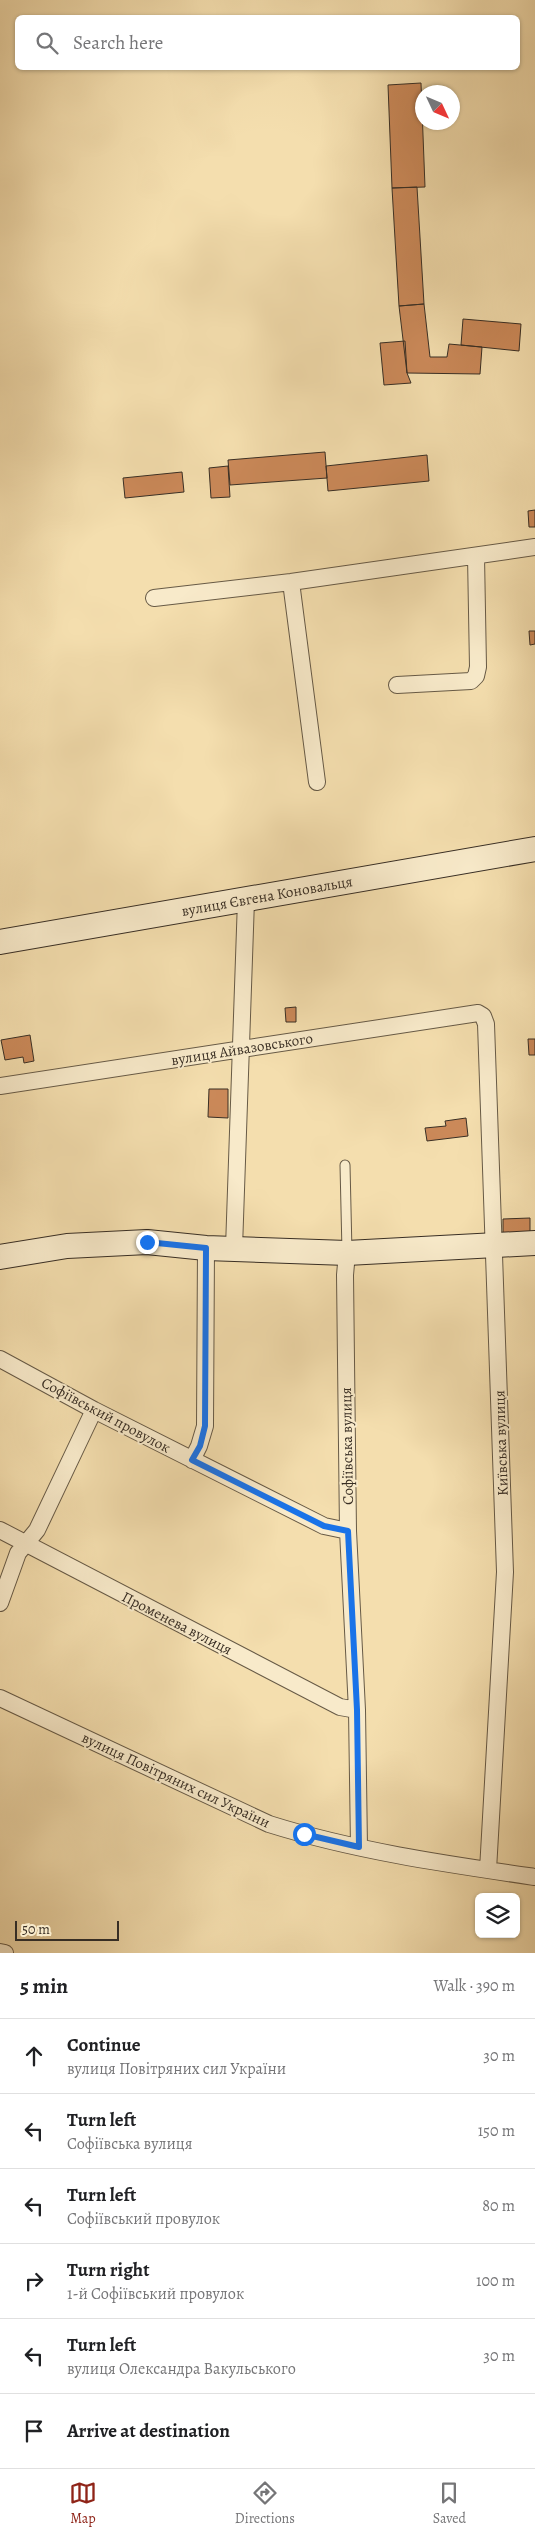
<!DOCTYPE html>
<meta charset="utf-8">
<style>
:root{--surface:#fff;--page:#f6f6f6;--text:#202124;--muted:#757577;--line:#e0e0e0;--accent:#8f2418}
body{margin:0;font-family:Alegreya,serif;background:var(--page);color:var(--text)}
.controls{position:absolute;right:15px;bottom:15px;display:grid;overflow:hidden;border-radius:8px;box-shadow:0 1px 4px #0004}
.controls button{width:45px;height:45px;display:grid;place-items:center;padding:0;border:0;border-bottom:1px solid var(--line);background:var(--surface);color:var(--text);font:25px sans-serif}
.compass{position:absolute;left:415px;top:85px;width:45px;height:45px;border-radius:50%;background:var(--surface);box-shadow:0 1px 4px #0004;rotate:134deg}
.scale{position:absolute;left:15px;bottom:12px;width:104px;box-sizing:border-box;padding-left:5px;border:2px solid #382e24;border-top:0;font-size:14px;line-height:18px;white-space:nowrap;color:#382e24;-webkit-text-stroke:4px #f8eaca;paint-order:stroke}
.stop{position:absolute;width:15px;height:15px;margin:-11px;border:4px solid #1a73e8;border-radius:50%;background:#fff}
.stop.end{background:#1a73e8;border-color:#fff;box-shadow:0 1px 5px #0008}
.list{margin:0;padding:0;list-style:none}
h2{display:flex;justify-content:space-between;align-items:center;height:65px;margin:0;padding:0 20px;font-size:21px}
h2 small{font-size:16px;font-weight:400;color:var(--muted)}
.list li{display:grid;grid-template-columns:32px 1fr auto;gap:15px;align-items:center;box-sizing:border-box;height:75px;padding:0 20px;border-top:1px solid var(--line)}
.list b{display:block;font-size:19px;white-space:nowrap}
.list p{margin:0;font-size:16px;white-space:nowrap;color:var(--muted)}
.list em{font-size:16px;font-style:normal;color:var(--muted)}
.icon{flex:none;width:28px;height:28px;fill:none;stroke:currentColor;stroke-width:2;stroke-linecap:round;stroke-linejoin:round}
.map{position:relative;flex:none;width:535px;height:1953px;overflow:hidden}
.search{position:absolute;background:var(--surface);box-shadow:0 1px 4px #0004;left:15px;right:15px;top:15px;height:55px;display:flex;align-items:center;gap:12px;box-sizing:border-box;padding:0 18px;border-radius:8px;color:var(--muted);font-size:19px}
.sheet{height:515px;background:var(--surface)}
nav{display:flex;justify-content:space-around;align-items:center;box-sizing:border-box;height:70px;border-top:1px solid var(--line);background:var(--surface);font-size:14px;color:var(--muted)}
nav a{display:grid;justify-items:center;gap:2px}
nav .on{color:var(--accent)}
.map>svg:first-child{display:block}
.building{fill:#cb8959;stroke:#382e24}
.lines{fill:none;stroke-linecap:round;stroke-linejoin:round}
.lane-casing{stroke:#675a46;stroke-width:11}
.street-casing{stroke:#675a46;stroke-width:18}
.secondary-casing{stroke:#382e24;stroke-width:26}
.lane{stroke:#f8eaca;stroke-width:9}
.street{stroke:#f8eaca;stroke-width:16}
.secondary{stroke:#f8eaca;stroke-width:24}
.route{stroke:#1a73e8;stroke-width:6}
.labels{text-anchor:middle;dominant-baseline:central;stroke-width:4;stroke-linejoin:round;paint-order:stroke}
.street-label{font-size:15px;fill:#382e24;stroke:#f8eaca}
</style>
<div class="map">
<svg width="535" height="1953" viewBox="0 0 535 1953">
<rect width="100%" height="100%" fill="#f4deae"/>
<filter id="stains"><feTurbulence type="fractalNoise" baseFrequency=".004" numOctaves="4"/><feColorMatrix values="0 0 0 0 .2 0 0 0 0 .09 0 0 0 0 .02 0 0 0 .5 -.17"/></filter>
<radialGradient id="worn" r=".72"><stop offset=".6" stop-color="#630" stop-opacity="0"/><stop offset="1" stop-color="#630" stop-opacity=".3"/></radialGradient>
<path class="building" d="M 421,83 L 425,187 L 392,188 L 388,85 Z
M 417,187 L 424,304 L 399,306 L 392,188 Z
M 424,304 L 430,357 L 447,357 L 449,344 L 482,347 L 480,374 L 407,373 L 399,306 Z
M 463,319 L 521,324 L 519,351 L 461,345 Z
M 405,341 L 407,373 L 411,383 L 384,385 L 380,343 Z
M 325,452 L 327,478 L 230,485 L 228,460 Z
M 427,455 L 429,481 L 328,491 L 326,466 Z
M 228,466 L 230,497 L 211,498 L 209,468 Z
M 182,472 L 184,492 L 125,498 L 123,478 Z
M 535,510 L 535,527 L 529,527 L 528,511 Z
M 529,631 L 535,631 L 535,644 L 530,645 Z
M 296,1007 L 296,1022 L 286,1022 L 285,1008 Z
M 30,1035 L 34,1061 L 24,1063 L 23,1057 L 5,1060 L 1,1040 Z
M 528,1039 L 535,1039 L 535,1055 L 529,1055 Z
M 209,1089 L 228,1089 L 228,1118 L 208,1117 Z
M 466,1118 L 468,1136 L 427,1141 L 425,1128 L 446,1126 L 445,1121 Z
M 530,1218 L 530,1234 L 503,1235 L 503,1219 Z"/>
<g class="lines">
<defs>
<path id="lane" d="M 345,1165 L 347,1252"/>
<path id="street" d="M 291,582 L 317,782
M 154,598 L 291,582 L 535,547
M 397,685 L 471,681 L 476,676 L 478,667 L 476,556
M 0,1086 L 478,1013 L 483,1016 L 486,1024 L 505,1572 L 488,1870
M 234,1248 L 246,900
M 347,1253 L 345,1275 L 348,1531 L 357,1710 L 359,1847
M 0,1359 L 94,1410 L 324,1526 L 348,1531
M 192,1460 L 199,1446 L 205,1426 L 206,1248
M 0,1530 L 340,1707 L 357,1710
M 0,1603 L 18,1553 L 37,1530 L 94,1410
M 0,1698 L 269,1824 C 355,1851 446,1864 535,1877
M 0,1952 L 5,1953"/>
<path id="secondary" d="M 0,942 L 535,849
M 0,1257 L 67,1246 L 147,1242 L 206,1248 L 347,1253 L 535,1243"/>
</defs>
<use href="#lane" class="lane-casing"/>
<use href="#street" class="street-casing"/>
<use href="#secondary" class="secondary-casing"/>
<use href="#lane" class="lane"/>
<use href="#street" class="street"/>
<use href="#secondary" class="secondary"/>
</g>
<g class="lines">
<path class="route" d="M 147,1242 L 206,1248 L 205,1426 L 200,1446 L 192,1460 L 324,1526 L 348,1531 L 357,1710 L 359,1847 L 304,1834"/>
</g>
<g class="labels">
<g class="street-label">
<text transform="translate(267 896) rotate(-10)">вулиця Євгена Коновальця</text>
<text transform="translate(242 1049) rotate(-9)">вулиця Айвазовського</text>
<text transform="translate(106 1415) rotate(28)">Софіївський провулок</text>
<text transform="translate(501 1443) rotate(-92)">Київська вулиця</text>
<text transform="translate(347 1446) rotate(-91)">Софіївська вулиця</text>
<text transform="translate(177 1623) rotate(27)">Променева вулиця</text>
<text transform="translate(176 1780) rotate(25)">вулиця Повітряних сил України</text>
</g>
</g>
<rect width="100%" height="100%" filter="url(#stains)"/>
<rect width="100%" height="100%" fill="url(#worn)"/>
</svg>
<div class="controls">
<button><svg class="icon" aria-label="layers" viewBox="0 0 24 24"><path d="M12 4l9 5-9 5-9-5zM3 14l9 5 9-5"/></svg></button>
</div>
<svg class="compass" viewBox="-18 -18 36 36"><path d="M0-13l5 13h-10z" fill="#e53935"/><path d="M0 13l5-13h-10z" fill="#757577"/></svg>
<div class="scale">50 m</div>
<div class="stop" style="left:304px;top:1834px"></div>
<div class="stop end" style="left:147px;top:1242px"></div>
<div class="search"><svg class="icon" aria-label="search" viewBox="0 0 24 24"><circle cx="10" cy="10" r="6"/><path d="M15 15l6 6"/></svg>Search here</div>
</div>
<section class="sheet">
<h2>5 min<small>Walk · 390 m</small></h2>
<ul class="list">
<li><svg class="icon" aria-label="ahead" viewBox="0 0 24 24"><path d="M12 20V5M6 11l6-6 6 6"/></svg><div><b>Continue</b><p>вулиця Повітряних сил України</p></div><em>30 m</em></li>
<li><svg class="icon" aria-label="left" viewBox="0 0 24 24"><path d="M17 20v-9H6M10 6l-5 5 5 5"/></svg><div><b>Turn left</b><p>Софіївська вулиця</p></div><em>150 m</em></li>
<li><svg class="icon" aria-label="left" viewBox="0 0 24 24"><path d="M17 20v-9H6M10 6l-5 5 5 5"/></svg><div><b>Turn left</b><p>Софіївський провулок</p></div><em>80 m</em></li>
<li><svg class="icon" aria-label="right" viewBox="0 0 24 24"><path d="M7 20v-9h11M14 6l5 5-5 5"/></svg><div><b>Turn right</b><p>1-й Софіївський провулок</p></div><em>100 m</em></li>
<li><svg class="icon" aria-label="left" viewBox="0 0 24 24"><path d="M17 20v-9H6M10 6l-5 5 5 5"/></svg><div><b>Turn left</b><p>вулиця Олександра Вакульського</p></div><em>30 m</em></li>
<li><svg class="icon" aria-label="arrive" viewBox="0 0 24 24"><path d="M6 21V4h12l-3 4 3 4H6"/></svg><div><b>Arrive at destination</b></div></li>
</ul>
</section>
<nav>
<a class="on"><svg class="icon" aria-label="map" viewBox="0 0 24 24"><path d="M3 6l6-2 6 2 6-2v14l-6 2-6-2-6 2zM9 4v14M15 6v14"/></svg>Map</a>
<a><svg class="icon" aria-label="directions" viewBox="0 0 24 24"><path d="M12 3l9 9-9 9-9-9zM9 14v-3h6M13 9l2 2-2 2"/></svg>Directions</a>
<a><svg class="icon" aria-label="saved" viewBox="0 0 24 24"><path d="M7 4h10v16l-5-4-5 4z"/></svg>Saved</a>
</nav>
